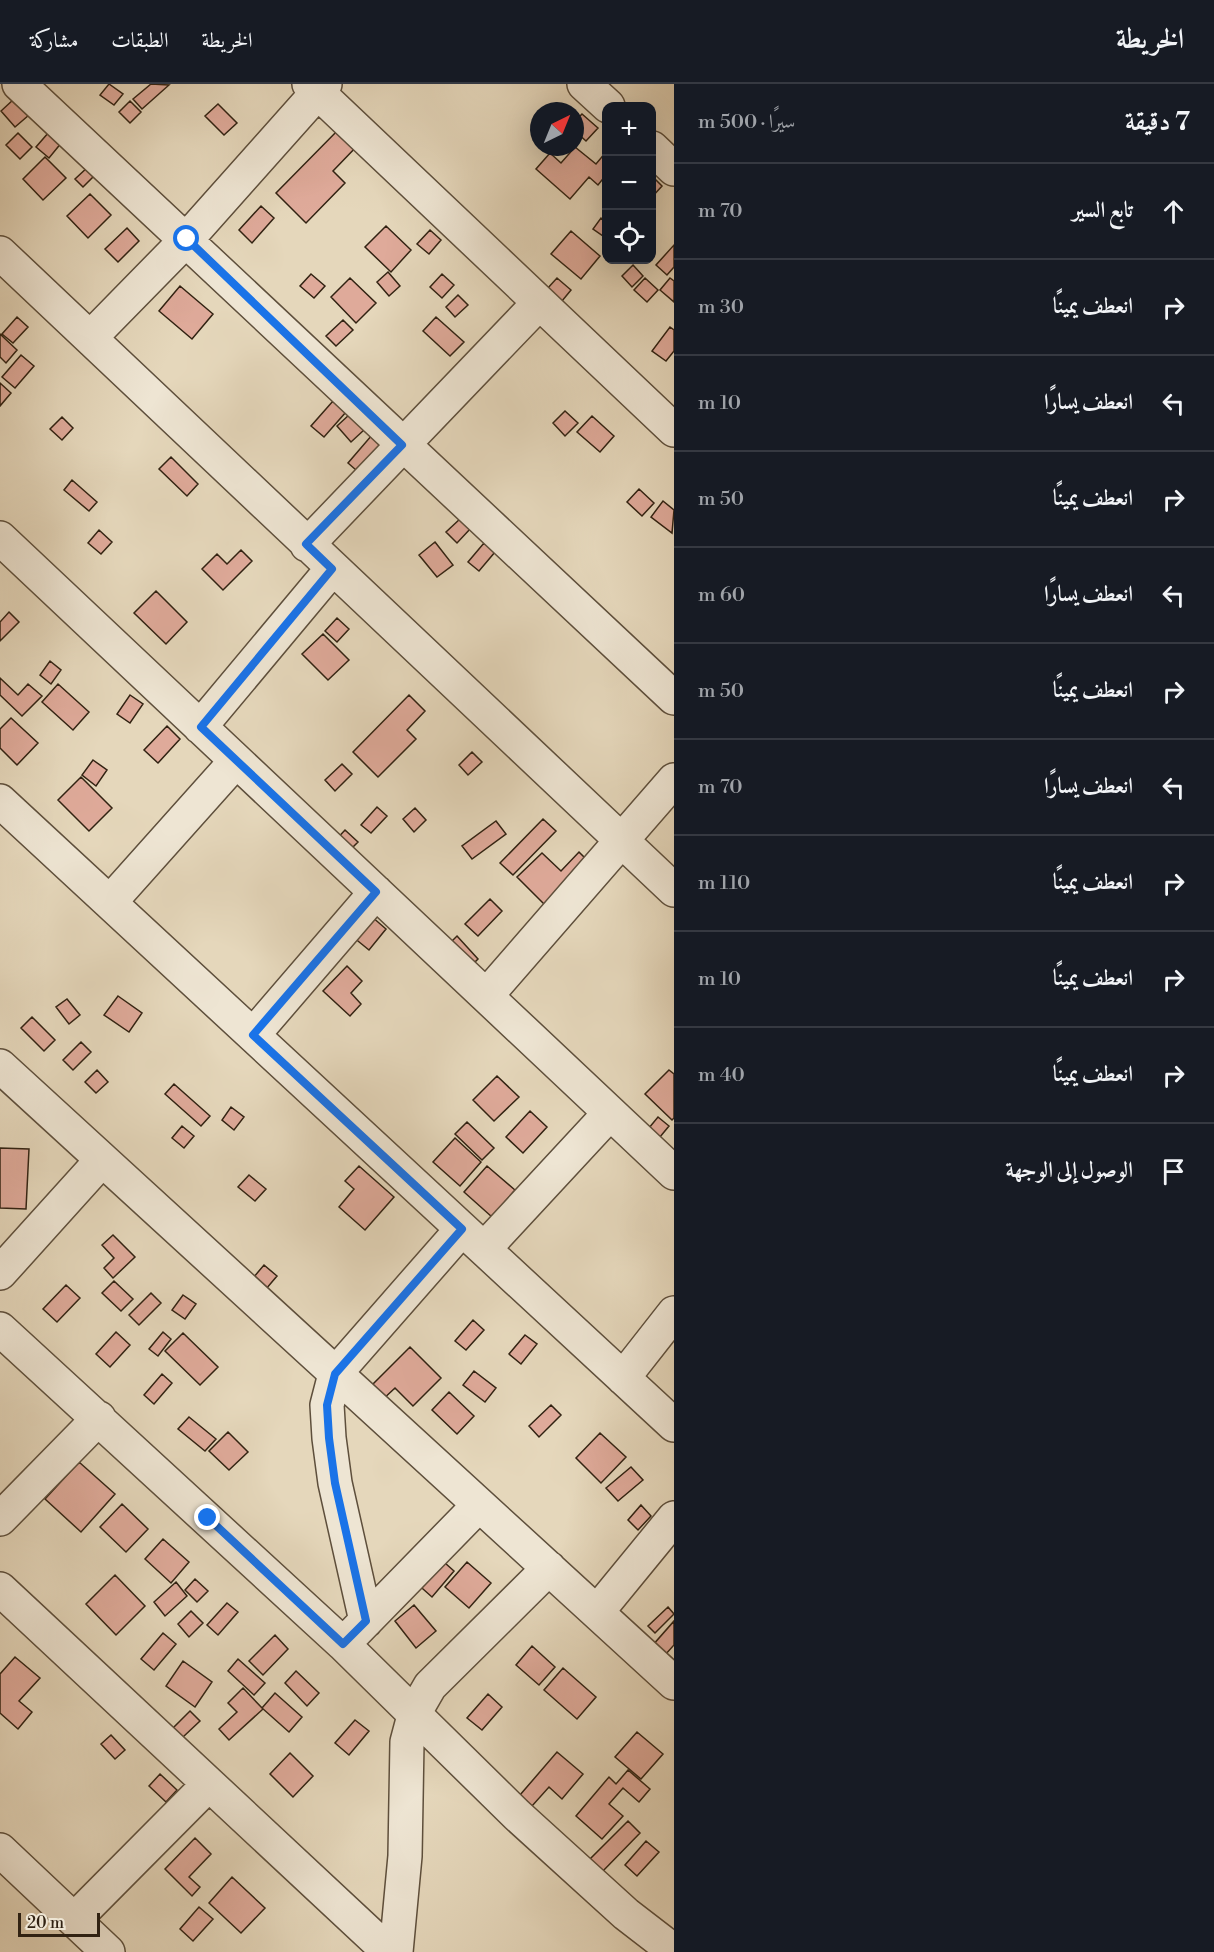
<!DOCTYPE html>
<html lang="ar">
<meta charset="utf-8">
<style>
:root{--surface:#171b24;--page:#242831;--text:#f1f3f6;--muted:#9ea1a6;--line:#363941}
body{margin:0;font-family:"Libre Bodoni",Amiri,serif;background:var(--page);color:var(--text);direction:rtl}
.controls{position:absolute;right:18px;top:18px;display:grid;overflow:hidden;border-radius:12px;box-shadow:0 6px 24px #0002}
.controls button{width:54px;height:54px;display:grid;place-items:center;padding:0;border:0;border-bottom:2px solid var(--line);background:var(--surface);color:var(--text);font:30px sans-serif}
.compass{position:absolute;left:530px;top:18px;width:54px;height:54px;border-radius:50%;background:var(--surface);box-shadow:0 6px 24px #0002;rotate:43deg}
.scale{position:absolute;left:18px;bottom:15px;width:82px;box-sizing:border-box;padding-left:6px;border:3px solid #312212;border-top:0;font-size:16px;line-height:21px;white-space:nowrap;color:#312212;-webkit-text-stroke:4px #eee5d3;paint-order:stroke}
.stop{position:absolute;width:18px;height:18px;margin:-14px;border:4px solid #1a73e8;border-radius:50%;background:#fff}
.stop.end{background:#1a73e8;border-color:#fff;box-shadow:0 2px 6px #0008}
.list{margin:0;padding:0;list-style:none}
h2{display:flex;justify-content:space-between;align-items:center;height:78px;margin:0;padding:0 24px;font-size:26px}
h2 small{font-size:20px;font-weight:400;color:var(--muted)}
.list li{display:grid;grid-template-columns:39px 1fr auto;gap:18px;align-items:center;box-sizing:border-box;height:96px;padding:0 24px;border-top:2px solid var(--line)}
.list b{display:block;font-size:22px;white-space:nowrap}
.list em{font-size:20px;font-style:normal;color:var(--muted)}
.icon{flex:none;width:33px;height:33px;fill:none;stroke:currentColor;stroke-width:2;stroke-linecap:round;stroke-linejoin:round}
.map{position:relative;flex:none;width:674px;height:1868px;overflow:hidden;direction:ltr}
header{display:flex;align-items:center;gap:36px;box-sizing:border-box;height:84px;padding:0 30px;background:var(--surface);border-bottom:2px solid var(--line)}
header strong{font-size:28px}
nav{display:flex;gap:33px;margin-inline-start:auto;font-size:21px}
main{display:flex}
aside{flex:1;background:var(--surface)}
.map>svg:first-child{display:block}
.building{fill:#dfaa9a;stroke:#312212;stroke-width:1.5}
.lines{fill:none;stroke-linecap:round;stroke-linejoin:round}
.minor-casing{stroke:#5e4f3c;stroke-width:36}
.minor{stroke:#eee5d3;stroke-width:33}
.route{stroke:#1a73e8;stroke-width:8}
</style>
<header>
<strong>الخريطة</strong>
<nav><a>الخريطة</a><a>الطبقات</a><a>مشاركة</a></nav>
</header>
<main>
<aside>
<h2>7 دقيقة<small>سيرًا · 500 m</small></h2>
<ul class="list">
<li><svg class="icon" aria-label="ahead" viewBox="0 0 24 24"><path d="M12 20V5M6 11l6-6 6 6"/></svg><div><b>تابع السير</b></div><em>70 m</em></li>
<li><svg class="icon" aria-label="right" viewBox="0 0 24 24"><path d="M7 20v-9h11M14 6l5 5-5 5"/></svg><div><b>انعطف يمينًا</b></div><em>30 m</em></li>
<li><svg class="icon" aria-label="left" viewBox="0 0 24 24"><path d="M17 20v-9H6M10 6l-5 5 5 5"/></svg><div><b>انعطف يسارًا</b></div><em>10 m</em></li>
<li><svg class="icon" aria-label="right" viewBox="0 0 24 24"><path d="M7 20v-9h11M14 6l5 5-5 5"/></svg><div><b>انعطف يمينًا</b></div><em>50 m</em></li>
<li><svg class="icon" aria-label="left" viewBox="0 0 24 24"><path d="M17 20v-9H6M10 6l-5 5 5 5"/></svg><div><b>انعطف يسارًا</b></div><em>60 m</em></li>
<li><svg class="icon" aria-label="right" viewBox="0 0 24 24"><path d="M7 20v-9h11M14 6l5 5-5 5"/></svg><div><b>انعطف يمينًا</b></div><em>50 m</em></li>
<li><svg class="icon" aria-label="left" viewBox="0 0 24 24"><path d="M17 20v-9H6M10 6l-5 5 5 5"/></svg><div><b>انعطف يسارًا</b></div><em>70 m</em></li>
<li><svg class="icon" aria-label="right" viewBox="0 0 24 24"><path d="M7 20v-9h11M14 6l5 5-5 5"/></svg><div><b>انعطف يمينًا</b></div><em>110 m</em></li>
<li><svg class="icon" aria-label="right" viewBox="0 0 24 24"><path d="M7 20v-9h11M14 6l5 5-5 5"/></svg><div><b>انعطف يمينًا</b></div><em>10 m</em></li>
<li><svg class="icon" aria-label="right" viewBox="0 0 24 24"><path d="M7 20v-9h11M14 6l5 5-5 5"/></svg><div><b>انعطف يمينًا</b></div><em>40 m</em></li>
<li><svg class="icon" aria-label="arrive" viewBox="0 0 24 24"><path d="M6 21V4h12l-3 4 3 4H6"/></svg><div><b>الوصول إلى الوجهة</b></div></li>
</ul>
</aside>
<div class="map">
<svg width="674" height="1868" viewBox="0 0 674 1868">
<rect width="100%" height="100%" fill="#e5d7bb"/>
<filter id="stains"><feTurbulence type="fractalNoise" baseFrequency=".00333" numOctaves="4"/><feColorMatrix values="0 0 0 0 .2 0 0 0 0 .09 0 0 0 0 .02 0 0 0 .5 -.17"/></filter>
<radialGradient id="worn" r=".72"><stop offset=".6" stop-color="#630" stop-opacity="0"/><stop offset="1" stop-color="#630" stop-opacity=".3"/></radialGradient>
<path class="building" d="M 109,0 L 123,10 L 114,21 L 100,11 Z
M 151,0 L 169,1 L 142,25 L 133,15 Z
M 14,15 L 29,31 L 15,43 L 1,27 Z
M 130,17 L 141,28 L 130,39 L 119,28 Z
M 218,20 L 237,39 L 224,51 L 205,32 Z
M 582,30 L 598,44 L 586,57 L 575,47 L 575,37 Z
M 340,44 L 358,61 L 333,87 L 345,99 L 306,139 L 276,109 Z
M 49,48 L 62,58 L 49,74 L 36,63 Z
M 18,49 L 32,63 L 20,75 L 6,61 Z
M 575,63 L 596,80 L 606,68 L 606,91 L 598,101 L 589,93 L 570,115 L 536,85 L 550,69 L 561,79 Z
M 45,73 L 66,94 L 43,116 L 23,95 Z
M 89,82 L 97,89 L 83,103 L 75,95 Z
M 652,92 L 662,102 L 652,113 Z
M 90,110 L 111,131 L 88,154 L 67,132 Z
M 261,122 L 274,134 L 252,159 L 239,146 Z
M 601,134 L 606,138 L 606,154 L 593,145 Z
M 386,142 L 411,166 L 391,188 L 365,163 Z
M 127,144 L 139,157 L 118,178 L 105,165 Z
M 430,146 L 441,156 L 429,170 L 417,160 Z
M 571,147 L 600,172 L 581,195 L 551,170 Z
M 674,161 L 674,183 L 667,191 L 656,181 Z
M 633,181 L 643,192 L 632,203 L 622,192 Z
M 388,188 L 400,202 L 389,212 L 377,198 Z
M 311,190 L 325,202 L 314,214 L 300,202 Z
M 442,190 L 454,201 L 442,214 L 430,203 Z
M 350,194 L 376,219 L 356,239 L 331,213 Z
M 557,194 L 571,206 L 562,217 L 547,205 Z
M 645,194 L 658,206 L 647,218 L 634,206 Z
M 670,194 L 674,197 L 674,218 L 660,206 Z
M 180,202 L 213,230 L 192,255 L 159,227 Z
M 458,211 L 468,221 L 455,233 L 446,223 Z
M 17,233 L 28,243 L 13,259 L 2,250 Z
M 436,233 L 464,258 L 450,272 L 423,247 Z
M 343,236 L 353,246 L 336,262 L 326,252 Z
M 670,243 L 674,246 L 674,267 L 666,277 L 652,267 Z
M 0,250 L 17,266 L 6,279 L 0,273 Z
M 21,271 L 34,282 L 15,304 L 2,293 Z
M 0,299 L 11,309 L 0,322 Z
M 333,317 L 346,328 L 324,353 L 311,342 Z
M 565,327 L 578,339 L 565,352 L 553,339 Z
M 350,330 L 364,346 L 351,358 L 337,342 Z
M 592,332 L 614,352 L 600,368 L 577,348 Z
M 62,333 L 73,344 L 62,356 L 50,345 Z
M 372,351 L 388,365 L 364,393 L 348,379 Z
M 171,373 L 198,400 L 187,412 L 159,385 Z
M 72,396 L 97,418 L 89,427 L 64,406 Z
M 639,405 L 654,419 L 642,432 L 627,418 Z
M 663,417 L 674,426 L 672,449 L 651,433 Z
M 461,434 L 471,444 L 457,459 L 446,448 Z
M 99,446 L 112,458 L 101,470 L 88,459 Z
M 435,458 L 453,481 L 437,493 L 419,471 Z
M 484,459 L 495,468 L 479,487 L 468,478 Z
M 241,466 L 252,477 L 223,506 L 202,485 L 217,470 L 227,480 Z
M 156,507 L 187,538 L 166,560 L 134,529 Z
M 9,528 L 19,538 L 0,557 L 0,538 Z
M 337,534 L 349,545 L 337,558 L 325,547 Z
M 323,550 L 349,576 L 328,596 L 302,570 Z
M 50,577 L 61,586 L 51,600 L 40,591 Z
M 0,594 L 18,611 L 28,600 L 42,612 L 22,632 L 0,611 Z
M 58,600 L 89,628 L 73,646 L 42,618 Z
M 130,611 L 143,620 L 130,639 L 117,630 Z
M 409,611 L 425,627 L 407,646 L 416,655 L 378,693 L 353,668 Z
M 11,634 L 38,659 L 17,681 L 0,664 L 0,645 Z
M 167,642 L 180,655 L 158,679 L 144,666 Z
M 472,668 L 482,678 L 468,691 L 459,681 Z
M 93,676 L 107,686 L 96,702 L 82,691 Z
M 342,680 L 352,690 L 335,707 L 325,696 Z
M 81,693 L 112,724 L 89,747 L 58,716 Z
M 377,723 L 387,732 L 371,749 L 361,741 Z
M 415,724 L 426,736 L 414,748 L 403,735 Z
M 543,735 L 556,747 L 513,791 L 500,779 Z
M 496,737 L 506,750 L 472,775 L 462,762 Z
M 345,746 L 358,758 L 345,771 L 333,759 Z
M 579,768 L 588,777 L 544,820 L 517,793 L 542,769 L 561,787 Z
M 490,815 L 502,827 L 478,852 L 465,840 Z
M 371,832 L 386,845 L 369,866 L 353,853 Z
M 457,852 L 478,875 L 469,884 L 448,861 Z
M 347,882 L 362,897 L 351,909 L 361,920 L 350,932 L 323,907 Z
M 118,912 L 142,929 L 129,948 L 104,931 Z
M 67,915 L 80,931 L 69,940 L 56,923 Z
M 32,933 L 55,956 L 44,967 L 21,944 Z
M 81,958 L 91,968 L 73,986 L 63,976 Z
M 97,986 L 108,998 L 96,1009 L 85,998 Z
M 669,986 L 674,990 L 674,1034 L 672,1036 L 645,1010 Z
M 497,992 L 519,1013 L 494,1037 L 473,1016 Z
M 174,1000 L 210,1032 L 201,1042 L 165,1010 Z
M 231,1023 L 244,1033 L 234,1046 L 222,1036 Z
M 530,1027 L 547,1043 L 523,1069 L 506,1053 Z
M 658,1033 L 669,1042 L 655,1059 L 644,1050 Z
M 467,1038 L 494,1064 L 482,1076 L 455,1050 Z
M 182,1042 L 194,1052 L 184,1064 L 172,1054 Z
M 455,1054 L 481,1078 L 460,1102 L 433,1078 Z
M 0,1064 L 29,1065 L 26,1125 L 0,1124 Z
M 359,1082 L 394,1113 L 365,1146 L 339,1123 L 354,1105 L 345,1097 Z
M 487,1082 L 515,1106 L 492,1133 L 464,1108 Z
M 249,1091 L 266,1105 L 255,1117 L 238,1103 Z
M 113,1151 L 135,1173 L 113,1194 L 104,1184 L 114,1174 L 102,1161 Z
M 264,1181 L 277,1192 L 266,1205 L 253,1194 Z
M 114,1197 L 133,1215 L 121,1227 L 102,1209 Z
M 66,1201 L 80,1214 L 57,1238 L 43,1225 Z
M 151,1209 L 161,1219 L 139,1241 L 129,1231 Z
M 183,1211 L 196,1220 L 185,1235 L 172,1226 Z
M 473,1236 L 484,1246 L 466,1266 L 455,1257 Z
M 116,1248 L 130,1261 L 110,1283 L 96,1270 Z
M 163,1248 L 171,1255 L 158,1272 L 149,1265 Z
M 183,1249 L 218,1283 L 200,1301 L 165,1267 Z
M 525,1251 L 537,1260 L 521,1280 L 509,1270 Z
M 410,1263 L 441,1294 L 413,1322 L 395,1304 L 380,1318 L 368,1305 Z
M 474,1287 L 496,1304 L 485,1318 L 463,1301 Z
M 162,1290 L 172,1299 L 154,1320 L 144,1311 Z
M 449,1308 L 474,1332 L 457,1350 L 432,1326 Z
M 551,1321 L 561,1331 L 539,1353 L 529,1342 Z
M 189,1333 L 216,1355 L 205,1367 L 178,1345 Z
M 228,1348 L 248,1368 L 229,1386 L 209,1367 Z
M 600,1349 L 626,1373 L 601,1399 L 576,1374 Z
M 79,1378 L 115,1410 L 81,1448 L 45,1415 Z
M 631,1383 L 643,1396 L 618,1417 L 606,1404 Z
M 122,1420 L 148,1445 L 126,1468 L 100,1443 Z
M 641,1421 L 651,1432 L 638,1446 L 628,1436 Z
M 163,1455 L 189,1478 L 171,1499 L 145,1475 Z
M 436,1471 L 454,1487 L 432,1513 L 414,1497 Z
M 467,1478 L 491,1499 L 469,1524 L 445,1503 Z
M 115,1491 L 145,1522 L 116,1551 L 86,1520 Z
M 195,1495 L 208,1507 L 197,1518 L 185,1506 Z
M 176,1498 L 187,1512 L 165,1532 L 154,1518 Z
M 227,1519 L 238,1528 L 218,1551 L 207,1541 Z
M 414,1521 L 436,1547 L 416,1564 L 395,1537 Z
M 668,1523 L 674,1530 L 655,1549 L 648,1542 Z
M 191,1527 L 203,1539 L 189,1553 L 178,1540 Z
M 674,1537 L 674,1561 L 657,1580 L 645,1570 Z
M 163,1549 L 176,1560 L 154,1586 L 141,1575 Z
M 275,1551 L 288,1565 L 263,1591 L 249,1577 Z
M 532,1562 L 555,1583 L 539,1601 L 516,1581 Z
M 15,1573 L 40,1594 L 19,1617 L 32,1628 L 18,1645 L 0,1629 L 0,1590 Z
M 238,1575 L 265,1599 L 254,1611 L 228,1587 Z
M 183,1577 L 212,1598 L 195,1623 L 166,1602 Z
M 563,1584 L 596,1613 L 577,1635 L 544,1606 Z
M 296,1587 L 319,1609 L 307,1622 L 285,1599 Z
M 243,1604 L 263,1625 L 229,1656 L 219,1645 L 237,1628 L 228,1619 Z
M 275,1609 L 302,1633 L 289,1648 L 262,1624 Z
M 488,1610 L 502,1623 L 482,1646 L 467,1634 Z
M 190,1627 L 200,1637 L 183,1653 L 173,1644 Z
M 355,1636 L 369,1647 L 349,1671 L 335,1659 Z
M 637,1648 L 663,1670 L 641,1695 L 615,1673 Z
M 111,1651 L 125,1666 L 115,1675 L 101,1660 Z
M 557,1668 L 583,1690 L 562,1715 L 549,1703 L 532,1722 L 520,1711 Z
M 290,1669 L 313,1692 L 293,1713 L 270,1690 Z
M 628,1686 L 650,1705 L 639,1718 L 623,1704 L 609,1720 L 623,1732 L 602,1755 L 576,1732 L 609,1693 L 616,1700 Z
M 160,1690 L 177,1706 L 166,1718 L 149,1702 Z
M 628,1737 L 640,1749 L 602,1788 L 589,1776 Z
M 195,1754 L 211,1770 L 189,1793 L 200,1803 L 192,1812 L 165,1785 Z
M 646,1757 L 659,1768 L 637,1792 L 625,1781 Z
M 232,1793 L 265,1824 L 241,1849 L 209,1819 Z
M 199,1823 L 213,1835 L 193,1857 L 180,1845 Z"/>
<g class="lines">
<defs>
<path id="minor" d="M 19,0 L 674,614
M 309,0 L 674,346
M 584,0 L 608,22
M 652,64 L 674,85
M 0,169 L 674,806
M 90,254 L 187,155 L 325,0
M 0,454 L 674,1089
M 307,461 L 539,219
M 200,643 L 332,485
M 0,717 L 674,1341
M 110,818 L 236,677
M 487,911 L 674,696
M 253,951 L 376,808
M 0,982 L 674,1599
M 484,1165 L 610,1029
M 0,1189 L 101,1077
M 0,1245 L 343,1560 L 517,1731 L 626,1830 L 674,1867
M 623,1294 L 674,1229
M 0,1435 L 99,1334
M 0,1505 L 389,1868
M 597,1528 L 674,1434
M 366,1537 L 335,1399 L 329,1354 L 327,1321 L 335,1290 L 462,1145
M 355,1548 L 479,1421
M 0,1766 L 108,1868
M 74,1836 L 209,1700
M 396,1868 L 405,1772 L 407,1658 L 415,1628 L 430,1602 L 549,1484"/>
</defs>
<use href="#minor" class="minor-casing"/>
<use href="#minor" class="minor"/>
</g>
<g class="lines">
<path class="route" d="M 187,155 L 402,361 L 306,460 L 332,485 L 201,643 L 376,808 L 253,951 L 462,1145 L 335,1290 L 327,1321 L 329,1354 L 335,1399 L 366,1537 L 343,1560 L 208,1434"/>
</g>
<rect width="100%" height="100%" filter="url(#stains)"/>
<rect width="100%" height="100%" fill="url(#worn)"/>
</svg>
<div class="controls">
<button>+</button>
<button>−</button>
<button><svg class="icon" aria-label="locate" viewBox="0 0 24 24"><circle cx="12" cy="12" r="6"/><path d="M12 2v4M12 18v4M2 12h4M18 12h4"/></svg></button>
</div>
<svg class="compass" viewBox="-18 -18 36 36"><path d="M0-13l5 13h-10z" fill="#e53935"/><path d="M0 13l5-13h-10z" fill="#9ea1a6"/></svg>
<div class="scale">20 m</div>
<div class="stop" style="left:187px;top:155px"></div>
<div class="stop end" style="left:208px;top:1434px"></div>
</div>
</main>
